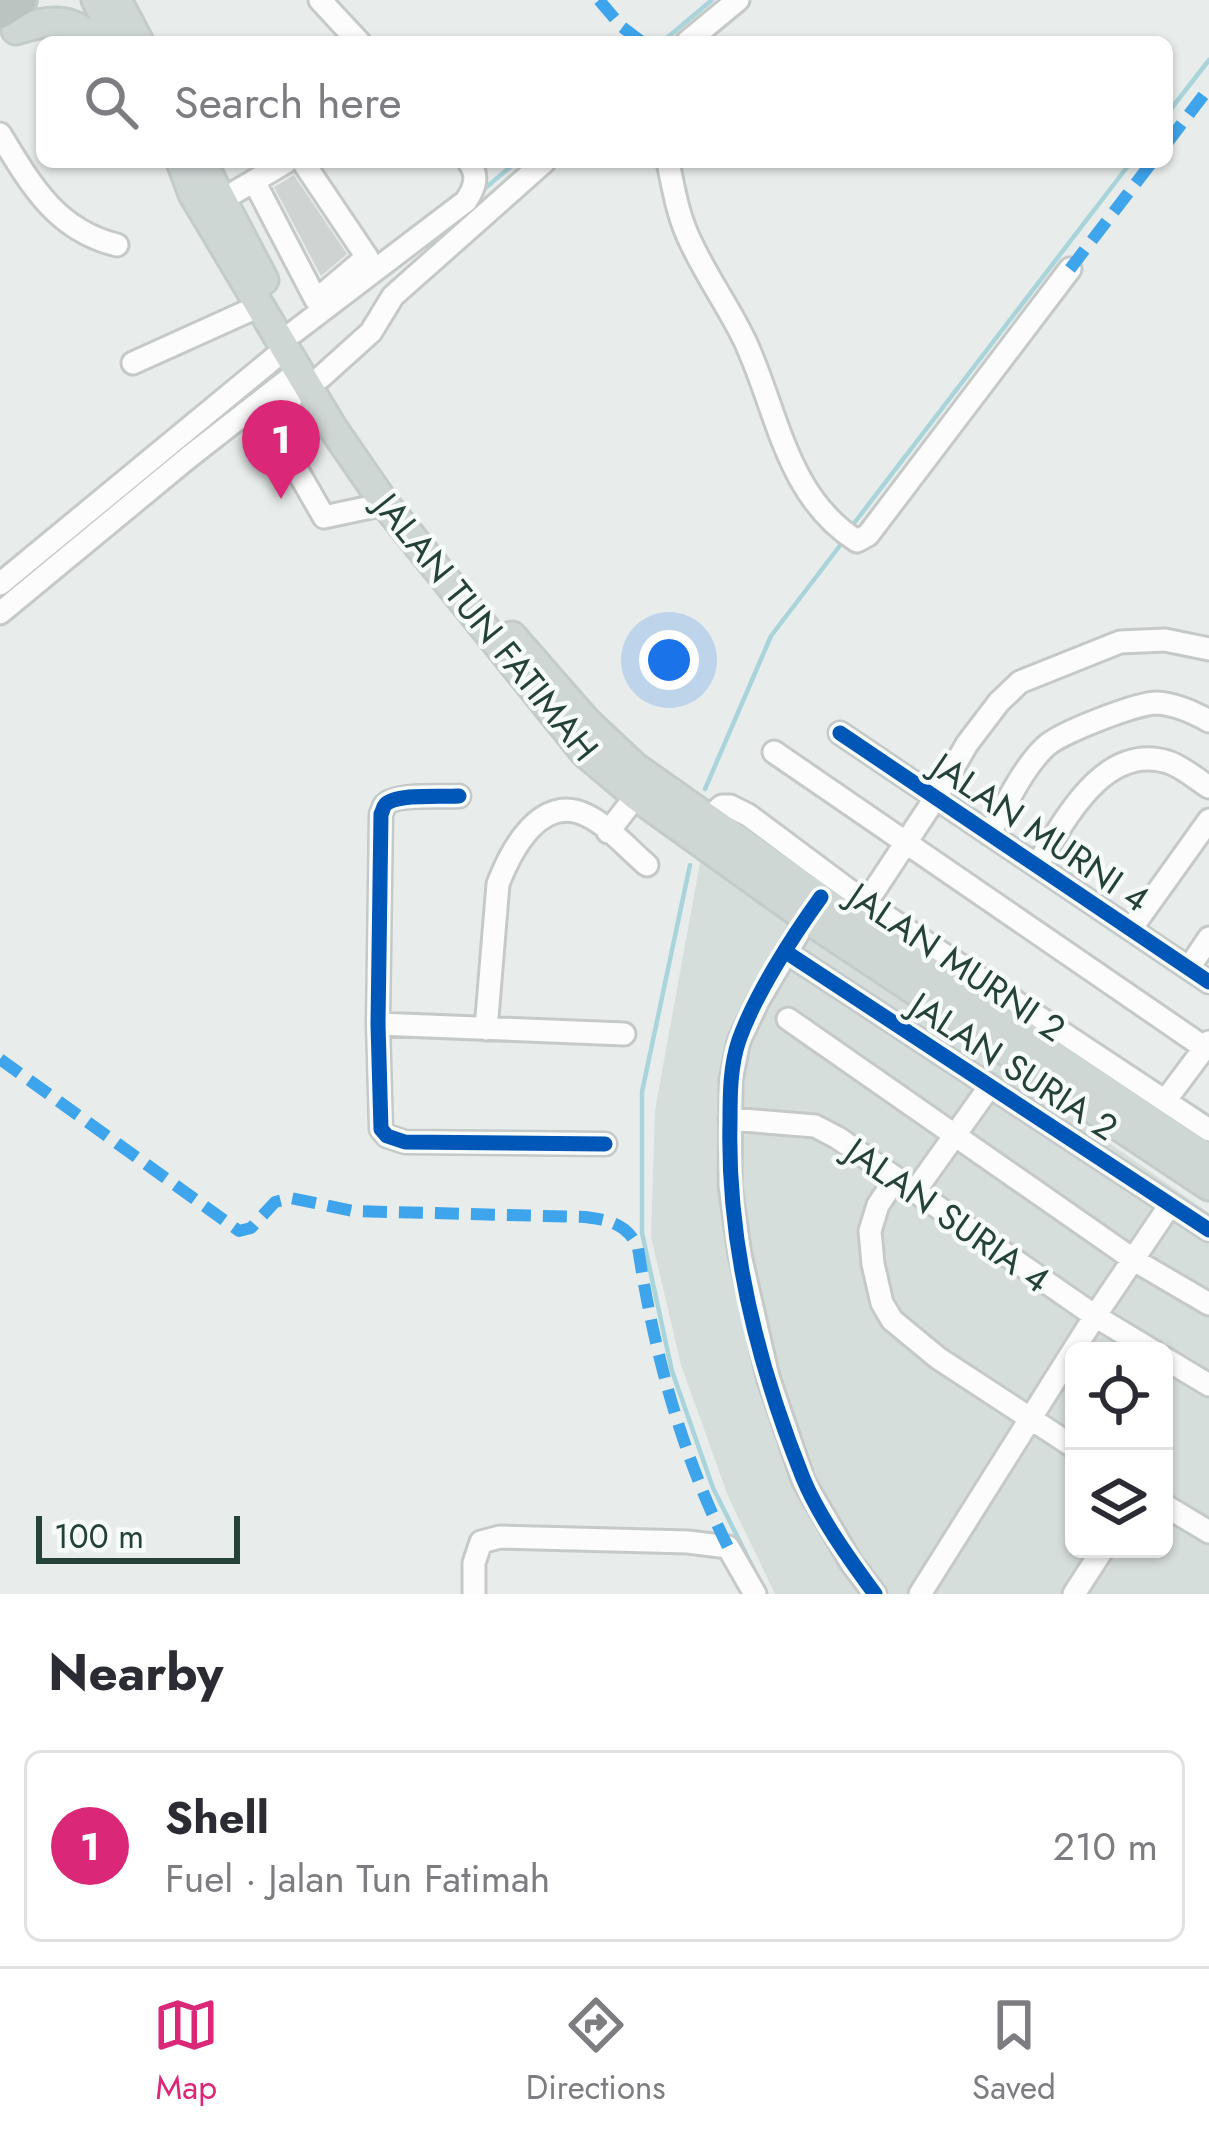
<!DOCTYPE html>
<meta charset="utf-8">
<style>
:root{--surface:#fff;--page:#f7f7f7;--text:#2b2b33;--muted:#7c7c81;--line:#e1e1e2;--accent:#db2777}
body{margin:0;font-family:Jost,sans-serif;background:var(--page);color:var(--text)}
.controls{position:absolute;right:36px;bottom:36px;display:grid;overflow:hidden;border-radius:18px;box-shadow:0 3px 9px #0004}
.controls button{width:108px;height:108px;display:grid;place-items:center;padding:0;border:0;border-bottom:3px solid var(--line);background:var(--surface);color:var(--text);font:60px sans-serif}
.scale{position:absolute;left:36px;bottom:30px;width:204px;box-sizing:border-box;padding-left:12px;border:6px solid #24423a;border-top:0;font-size:33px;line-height:42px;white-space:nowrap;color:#24423a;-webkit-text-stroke:9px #f7fbf9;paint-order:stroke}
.you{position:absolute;left:669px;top:660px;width:42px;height:42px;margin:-30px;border:9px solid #fff;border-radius:50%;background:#1a73e8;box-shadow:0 0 0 18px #1a73e833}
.badge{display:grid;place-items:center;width:78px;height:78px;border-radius:50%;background:var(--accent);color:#fff;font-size:39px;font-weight:700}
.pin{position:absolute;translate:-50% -99px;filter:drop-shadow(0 3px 6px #0008)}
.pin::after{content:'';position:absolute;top:63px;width:42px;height:36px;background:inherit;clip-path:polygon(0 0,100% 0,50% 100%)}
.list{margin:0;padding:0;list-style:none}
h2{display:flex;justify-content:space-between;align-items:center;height:156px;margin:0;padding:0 48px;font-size:51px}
h2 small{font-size:39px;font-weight:400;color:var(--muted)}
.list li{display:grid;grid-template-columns:78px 1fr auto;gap:36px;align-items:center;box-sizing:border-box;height:192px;margin:0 24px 24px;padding:0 24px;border:3px solid var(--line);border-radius:18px}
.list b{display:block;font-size:45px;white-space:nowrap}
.list p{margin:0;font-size:39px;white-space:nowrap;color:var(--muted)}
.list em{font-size:39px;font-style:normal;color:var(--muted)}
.icon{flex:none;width:66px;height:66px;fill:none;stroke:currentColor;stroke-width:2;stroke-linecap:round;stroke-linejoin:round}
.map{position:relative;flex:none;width:1209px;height:1594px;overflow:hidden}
.search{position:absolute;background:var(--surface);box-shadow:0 3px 9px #0004;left:36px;right:36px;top:36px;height:132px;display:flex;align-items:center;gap:30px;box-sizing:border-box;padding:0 42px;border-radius:18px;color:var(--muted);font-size:45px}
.sheet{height:372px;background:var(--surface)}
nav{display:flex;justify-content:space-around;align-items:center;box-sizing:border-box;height:168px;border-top:3px solid var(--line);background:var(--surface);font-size:33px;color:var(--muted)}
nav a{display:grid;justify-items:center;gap:6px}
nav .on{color:var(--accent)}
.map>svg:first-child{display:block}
.built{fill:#d6dedb;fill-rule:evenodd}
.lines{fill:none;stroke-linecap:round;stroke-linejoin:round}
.stream{stroke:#a9d4db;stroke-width:4.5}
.building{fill:#cfd4d2}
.minor-casing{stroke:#c5cac8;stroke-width:27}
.major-casing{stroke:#c3ccc9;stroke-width:33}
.highway-casing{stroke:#c3ccc9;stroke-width:36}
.minor{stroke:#fcfcfc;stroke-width:21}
.major{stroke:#cfd7d5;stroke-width:27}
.highway{stroke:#bcc4c2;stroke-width:30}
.quiet{stroke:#3ea4ec;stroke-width:12;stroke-dasharray:24 12;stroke-linecap:butt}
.cycleway-casing{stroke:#f7fbf9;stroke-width:22}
.cycleway{stroke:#0057b8;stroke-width:15}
.labels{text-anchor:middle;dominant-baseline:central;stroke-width:9;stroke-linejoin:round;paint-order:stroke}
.street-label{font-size:36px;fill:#24423a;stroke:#f7fbf9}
</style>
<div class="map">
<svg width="1209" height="1594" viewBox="0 0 1209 1594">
<rect width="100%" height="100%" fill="#e8edeb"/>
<path class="built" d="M 701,857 L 1209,1213 L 1209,1594 L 775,1594 L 728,1496 L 681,1365 L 651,1237 L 655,1110 ZM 1074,1351 L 1164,1351 L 1164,1549 L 1074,1549 Z"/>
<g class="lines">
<path class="stream" d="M 662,42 L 712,0
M 1167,114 L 1209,60
M 483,190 L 516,162
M 855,522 L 1131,162
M 705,789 L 771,636 L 845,539
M 690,865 L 642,1092 L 642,1233 L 672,1371 L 713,1488 L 766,1594"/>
</g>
<path class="building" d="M 294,175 L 347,254 L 321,276 L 274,187 Z"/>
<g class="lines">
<defs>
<path id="minor" d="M 320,0 L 359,42
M 687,42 L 738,0
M 0,134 C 31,185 56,230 117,245
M 668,162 C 673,186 677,211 687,234 C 703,272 728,305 745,341 C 778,412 786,496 857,541 L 868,535 L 1070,269
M 254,181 L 286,162
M 223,199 L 254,181 L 316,300 L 367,257 L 303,162
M 294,332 L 466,201 C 475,187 479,176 469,162
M 133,363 L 259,306
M 320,378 L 371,332 L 393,296 L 544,162
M 302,379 L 274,430 L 324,517 L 385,504
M 0,584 L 285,349
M 0,613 L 189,457 L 298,372
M 840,733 L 1209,982
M 774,752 L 1205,1048
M 459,796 C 443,797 395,793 385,805 C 383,807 383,811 381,814 L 378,1024 L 381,1129 L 387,1136 L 405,1142 L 605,1144
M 707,819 L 722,806 L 730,806 L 748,815 L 866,903 L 1209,1130
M 608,832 L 636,796
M 989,834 C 1006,806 1021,770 1045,747 C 1059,733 1137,703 1157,703 C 1175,704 1193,712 1209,721
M 1037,865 C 1064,822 1103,742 1168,762 C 1183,767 1196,779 1209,787
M 866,903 L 936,797 L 967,744 L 999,702 L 1020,682 L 1120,642 L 1165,640 L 1209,649
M 813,908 L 758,1001 L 739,1041 L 731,1080 L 730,1185 L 740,1255 L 768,1377 L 804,1482 L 852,1564 L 875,1594
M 1131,929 L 1209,820
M 786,952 L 1209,1230
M 1189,968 L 1209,938
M 788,1019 L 1134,1260 L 1209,1304
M 378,1024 L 624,1034
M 486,1029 L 498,884 C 511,850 541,793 586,815 C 608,825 628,849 647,865
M 1159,1109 L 1209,1042
M 730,1119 L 815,1126 L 838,1138 L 1095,1316 L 1153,1351
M 896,1178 L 878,1205 L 870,1231 L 873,1264 L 882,1303 L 892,1320 L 938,1358 L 1074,1447
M 915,1191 L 990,1086
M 1164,1358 L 1209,1385
M 1164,1505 L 1209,1532
M 474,1594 L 474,1563 L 481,1542 L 500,1537 L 688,1542 L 728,1547 L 755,1594
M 920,1594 L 1095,1316 L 1170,1205
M 1074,1594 L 1103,1549"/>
<path id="major" d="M 96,0 L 118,42
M 117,0 L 139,42
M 16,30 C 51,19 70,16 99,42
M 181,162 L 193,194 L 332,427 L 385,504 L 585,753 L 636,796 L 806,918 L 1209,1186
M 202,162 L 264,280
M 512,636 L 587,722 L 635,767 L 846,916 L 1209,1159"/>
<path id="highway" d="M 0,13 L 21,0"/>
</defs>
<use href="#minor" class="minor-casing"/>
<use href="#major" class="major-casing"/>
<use href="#highway" class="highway-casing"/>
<use href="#minor" class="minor"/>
<use href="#major" class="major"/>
<use href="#highway" class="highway"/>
<path class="quiet" d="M 599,0 L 622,27 L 642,42
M 1167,143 L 1209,88
M 1070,269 L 1152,162
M 0,1059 L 239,1231 L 251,1228 L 275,1202 L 291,1198 L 353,1211 L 585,1217 C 609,1220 628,1224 638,1248 C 654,1352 681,1453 728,1547"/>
<defs>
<path id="cycleway" d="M 840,733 L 1209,982
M 459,796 C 443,797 395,793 385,805 C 383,807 383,811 381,814 L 378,1024 L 381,1129 L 387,1136 L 405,1142 L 605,1144
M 821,897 C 792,937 755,995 739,1040 C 730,1066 730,1095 730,1122 C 727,1242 758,1366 803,1478 C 819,1517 850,1560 875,1594
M 786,952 L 1209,1230"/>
</defs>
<use href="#cycleway" class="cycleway-casing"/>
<use href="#cycleway" class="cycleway"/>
</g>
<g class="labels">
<g class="street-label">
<text transform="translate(487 627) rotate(51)">JALAN TUN FATIMAH</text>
<text transform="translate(1041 832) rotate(34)">JALAN MURNI 4</text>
<text transform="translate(957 962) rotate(34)">JALAN MURNI 2</text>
<text transform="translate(1014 1066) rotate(33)">JALAN SURIA 2</text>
<text transform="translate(948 1215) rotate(35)">JALAN SURIA 4</text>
</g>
</g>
</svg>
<div class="controls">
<button><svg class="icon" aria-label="locate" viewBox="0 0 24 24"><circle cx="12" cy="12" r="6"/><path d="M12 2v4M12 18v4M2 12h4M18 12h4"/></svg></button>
<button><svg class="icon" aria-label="layers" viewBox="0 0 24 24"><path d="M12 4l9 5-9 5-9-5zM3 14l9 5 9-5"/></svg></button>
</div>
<div class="scale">100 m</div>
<div class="you"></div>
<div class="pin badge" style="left:281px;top:499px">1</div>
<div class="search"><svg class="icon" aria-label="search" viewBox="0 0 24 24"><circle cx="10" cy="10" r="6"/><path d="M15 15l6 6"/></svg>Search here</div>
</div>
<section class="sheet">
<h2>Nearby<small></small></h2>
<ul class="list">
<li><span class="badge">1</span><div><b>Shell</b><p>Fuel · Jalan Tun Fatimah</p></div><em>210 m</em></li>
</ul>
</section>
<nav>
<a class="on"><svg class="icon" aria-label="map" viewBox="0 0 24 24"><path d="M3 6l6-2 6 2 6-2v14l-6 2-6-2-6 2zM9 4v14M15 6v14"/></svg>Map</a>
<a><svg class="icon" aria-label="directions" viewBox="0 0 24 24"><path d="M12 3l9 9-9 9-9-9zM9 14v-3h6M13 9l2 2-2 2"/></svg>Directions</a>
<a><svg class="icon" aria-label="saved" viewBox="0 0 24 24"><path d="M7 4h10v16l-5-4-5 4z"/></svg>Saved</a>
</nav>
